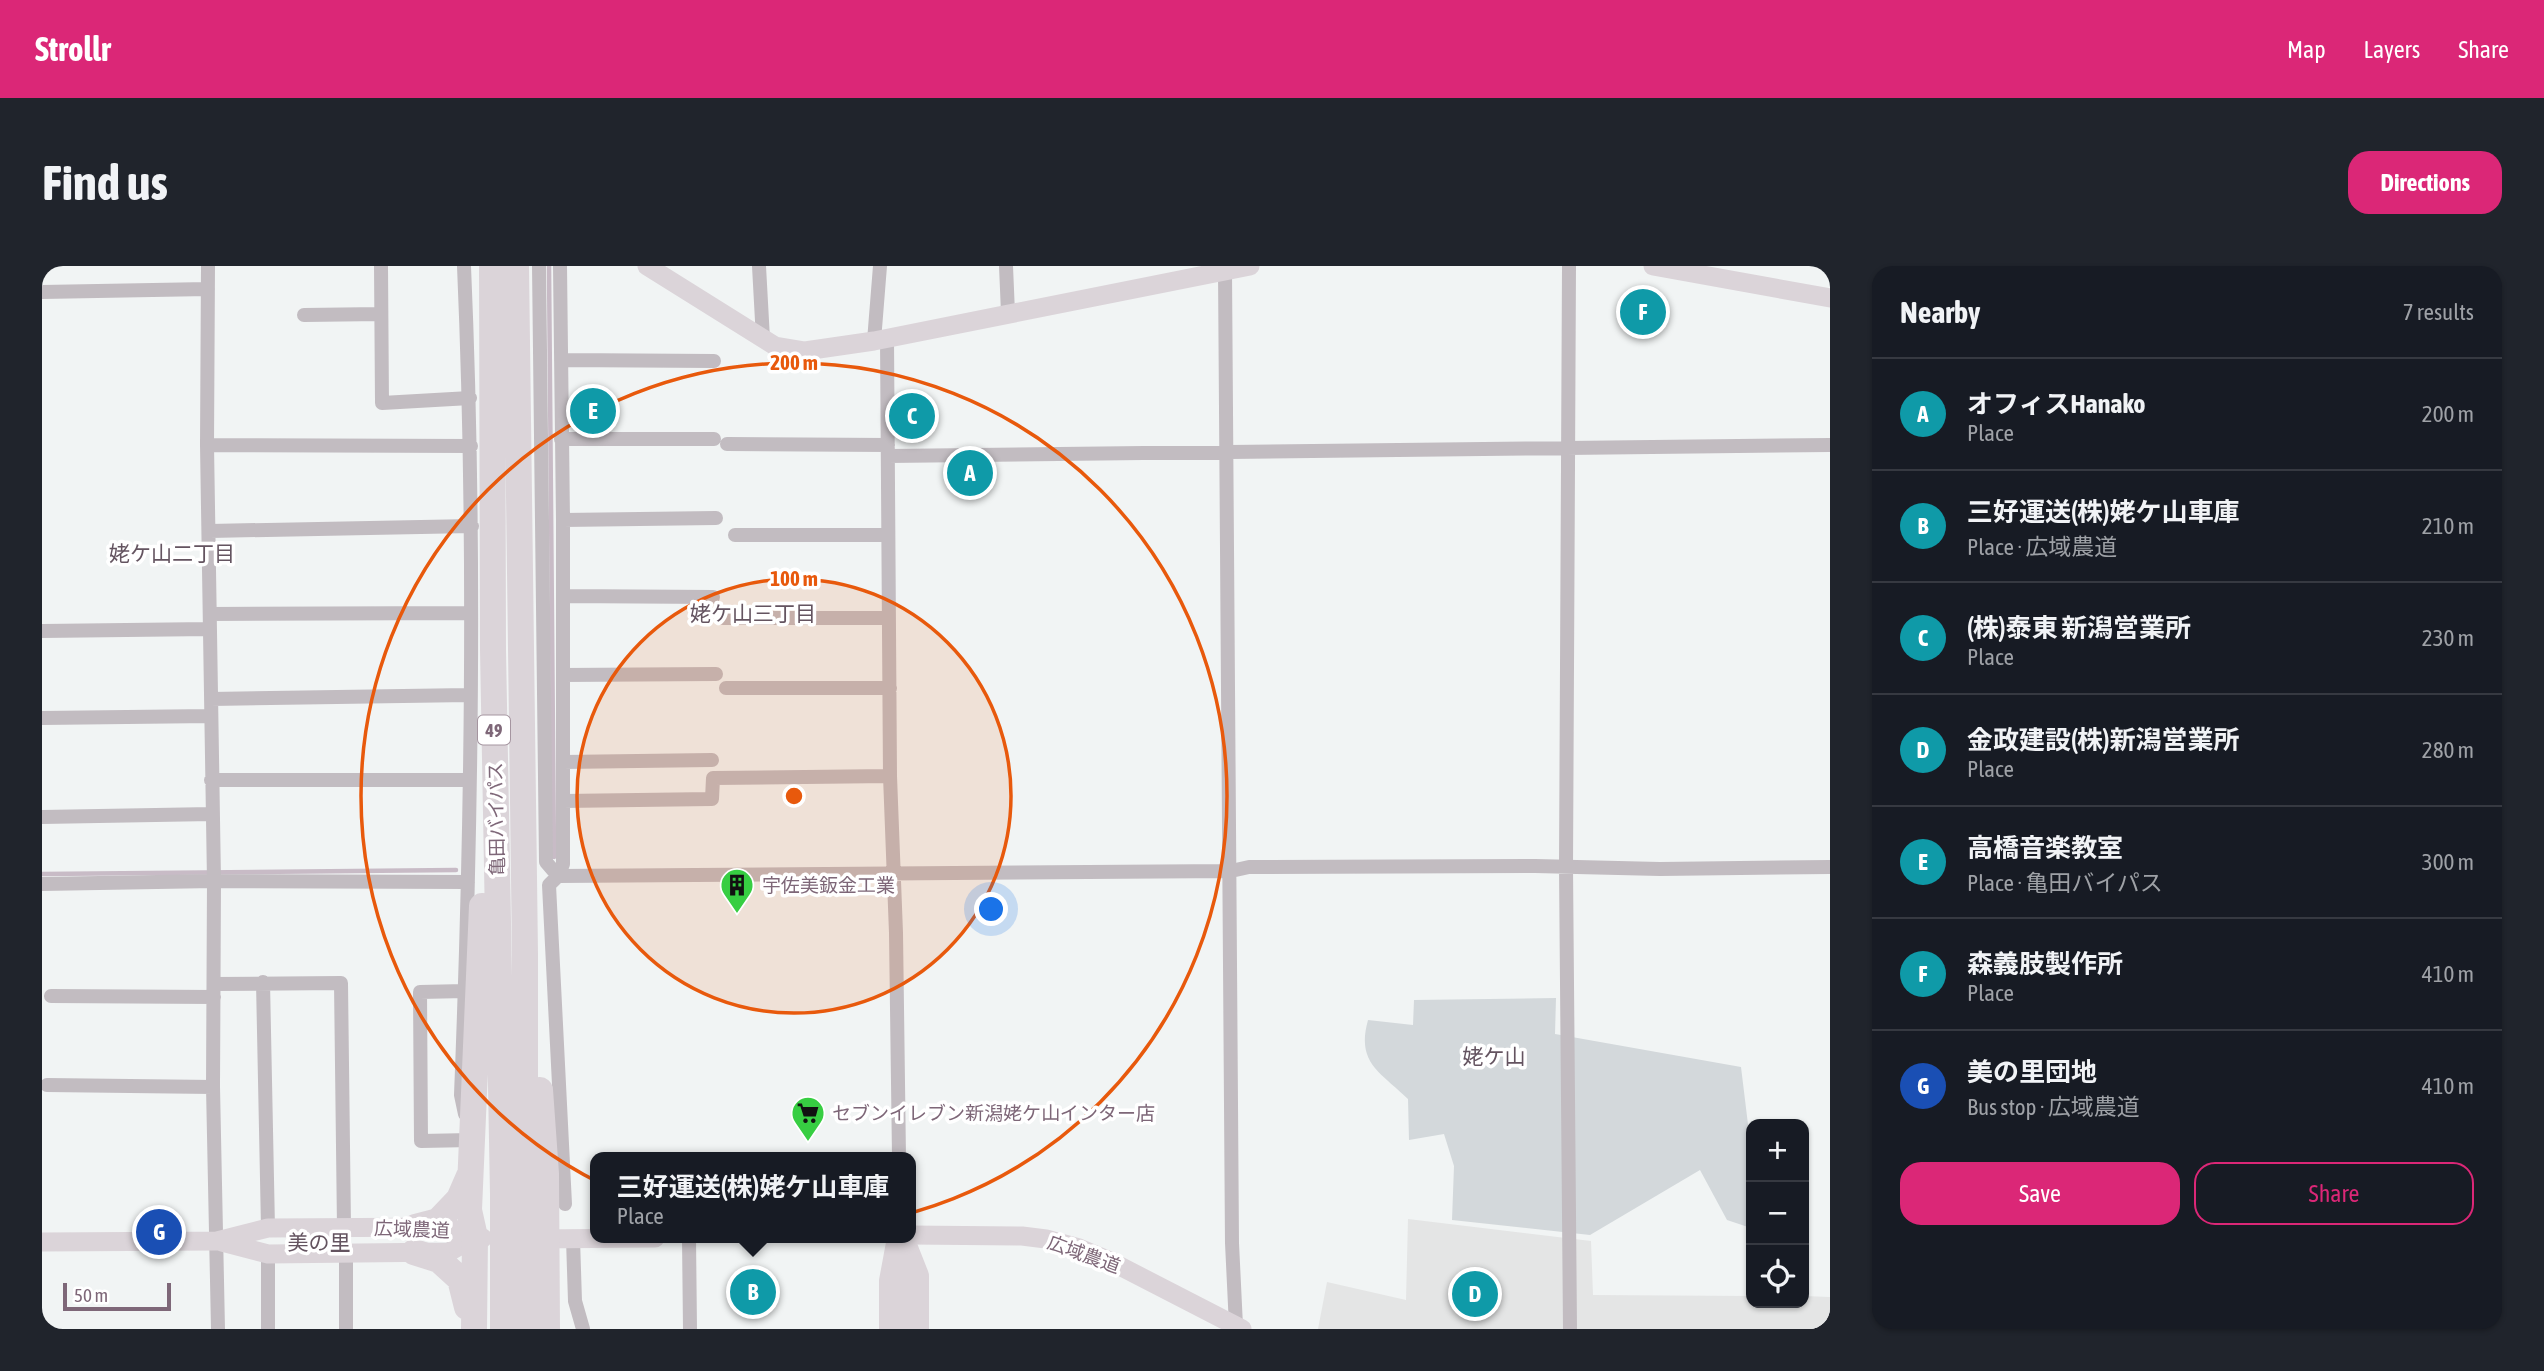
<!DOCTYPE html>
<meta charset="utf-8">
<style>
:root{--surface:#171b24;--page:#20242c;--text:#f1f3f6;--muted:#9ea1a6;--line:#363941;--accent:#db2777}
body{margin:0;font-family:"Asap Condensed","Noto Sans JP",sans-serif;background:var(--page);color:var(--text)}
.controls{position:absolute;right:21px;bottom:21px;display:grid;overflow:hidden;border-radius:14px;box-shadow:0 2px 5px #0004}
.controls button{width:63px;height:63px;display:grid;place-items:center;padding:0;border:0;border-bottom:2px solid var(--line);background:var(--surface);color:var(--text);font:35px sans-serif}
.scale{position:absolute;left:21px;bottom:18px;width:108px;box-sizing:border-box;padding-left:7px;border:4px solid #7e6778;border-top:0;font-size:19px;line-height:24px;white-space:nowrap;color:#7e6778;-webkit-text-stroke:5px #fff;paint-order:stroke}
.you{position:absolute;left:950px;top:644px;width:24px;height:24px;margin:-18px;border:5px solid #fff;border-radius:50%;background:#1a73e8;box-shadow:0 0 0 10px #1a73e833}
.badge{display:grid;place-items:center;width:46px;height:46px;border-radius:50%;background:var(--accent);color:#fff;font-size:23px;font-weight:700}
.pin{position:absolute;translate:-50% -50%;border:4px solid #fff;box-shadow:0 2px 7px #0006}
.popup{position:absolute;left:548px;top:886px;width:326px;height:91px;box-sizing:border-box;display:grid;place-content:center;border-radius:14px;background:var(--surface);filter:drop-shadow(0 2px 5px #0005);font-size:23px;white-space:nowrap;color:var(--muted)}
.popup b{font-size:26px;color:var(--text)}
.popup::after{content:'';position:absolute;left:50%;top:100%;margin-left:-14px;border:14px solid transparent;border-top-color:var(--surface)}
.list{margin:0;padding:0;list-style:none}
h2{display:flex;justify-content:space-between;align-items:center;height:91px;margin:0;padding:0 28px;font-size:30px}
h2 small{font-size:23px;font-weight:400;color:var(--muted)}
.list li{display:grid;grid-template-columns:46px 1fr auto;gap:21px;align-items:center;box-sizing:border-box;height:112px;padding:0 28px;border-top:2px solid var(--line)}
.list b{display:block;font-size:26px;white-space:nowrap}
.list p{margin:0;font-size:23px;white-space:nowrap;color:var(--muted)}
.list em{font-size:23px;font-style:normal;color:var(--muted)}
.actions{display:flex;gap:14px;padding:21px 28px}
.actions a{flex:1;padding:16px 0;border:2px solid var(--accent);border-radius:21px;text-align:center;font-size:24px;color:var(--accent)}
.actions .main{background:var(--accent);color:#fff}
.icon{flex:none;width:38px;height:38px;fill:none;stroke:currentColor;stroke-width:2;stroke-linecap:round;stroke-linejoin:round}
.map{position:relative;flex:none;width:1788px;height:1063px;overflow:hidden;border-radius:21px}
header{display:flex;align-items:center;gap:42px;box-sizing:border-box;height:98px;padding:0 35px;background:var(--accent);color:#fff}
header strong{font-size:33px}
nav{display:flex;gap:38px;margin-inline-start:auto;font-size:24px}
.intro{display:flex;align-items:center;justify-content:space-between;box-sizing:border-box;height:168px;padding:0 42px}
h1{margin:0;font-size:49px}
.button{padding:18px 32px;border-radius:21px;background:var(--accent);color:#fff;font-size:24px;font-weight:700}
main{display:flex;gap:42px;padding:0 42px}
aside{flex:1;background:var(--surface);border-radius:21px;box-shadow:0 2px 5px #0004}
.map>svg:first-child{display:block}
.built{fill:#e4e5e5}
.green{fill:#d3d8db}
.lines{fill:none;stroke-linecap:round;stroke-linejoin:round}
.stream{stroke:#c8bbc6;stroke-width:4.5}
.street{stroke:#c2bcc1;stroke-width:14}
.secondary{stroke:#dbd4d9;stroke-width:19}
.highway{stroke:#dbd4d9;stroke-width:26}
.ring{fill:none;stroke:#e8590c;stroke-width:3.5}
.labels{text-anchor:middle;dominant-baseline:central;stroke-width:7;stroke-linejoin:round;paint-order:stroke}
.shield{fill:#fff;stroke:#a595a0;stroke-width:2}
.shield-label{font-size:18px;font-weight:bold;fill:#7e6778}
.street-label{font-size:19px;fill:#7e6778;stroke:#fff}
.poi-label{font-size:19px;fill:#7e6778;stroke:#fff;text-anchor:start}
.neighbourhood-label{font-size:21px;fill:#645460;stroke:#fff}
.centre{fill:#e8590c;stroke:#fff;stroke-width:3.5}
.ring-label{font-size:21px;text-anchor:middle;font-weight:bold;fill:#e8590c;stroke:#fff;stroke-width:7;stroke-linejoin:round;paint-order:stroke}
</style>
<header>
<strong>Strollr</strong>
<nav><a>Map</a><a>Layers</a><a>Share</a></nav>
</header>
<div class="intro"><h1>Find us</h1><a class="button">Directions</a></div>
<main>
<div class="map">
<svg width="1788" height="1063" viewBox="0 0 1788 1063">
<rect width="100%" height="100%" fill="#f1f4f4"/>
<path class="built" d="M 1366,953 L 1549,975 L 1551,1029 L 1709,1030 L 1709,1037 L 1762,1037 L 1762,1030 L 1788,1031 L 1788,1063 L 1276,1063 L 1285,1016 L 1364,1034 Z"/>
<path class="green" d="M 1514,732 L 1513,768 L 1699,801 L 1709,883 L 1709,962 L 1685,954 L 1658,904 L 1548,969 L 1410,954 L 1412,900 L 1402,868 L 1367,874 L 1366,833 C 1338,806 1314,797 1326,754 L 1371,759 L 1372,734 Z"/>
<g class="lines">
<path class="stream" d="M 507,0 L 512,591
M 0,608 L 414,604"/>
<path class="street" d="M 166,0 L 165,179 L 172,615 L 171,821 L 176,1063
M 339,0 L 340,137 L 428,132
M 422,0 C 434,276 430,553 419,829 L 423,848
M 497,0 L 504,596 L 516,610 L 1189,605 L 1207,601 L 1493,600 L 1618,603 L 1788,601
M 518,0 L 521,254 L 521,598 L 516,610 L 507,619 L 523,938
M 717,0 L 721,73
M 964,0 L 966,47
M 1527,0 L 1524,601 L 1528,1063
M 1183,5 L 1190,977 L 1194,1060
M 0,26 L 166,23
M 262,49 L 339,48
M 845,73 L 848,510 L 854,667 L 857,891
M 832,75 L 838,0
M 519,94 L 672,95
M 519,173 L 672,173
M 685,178 L 846,179
M 165,179 L 429,180
M 846,190 L 1788,179
M 521,254 L 674,252
M 168,265 L 430,260
M 693,269 L 846,269
M 521,330 L 671,331
M 168,348 L 429,347
M 681,352 L 847,352
M 0,365 L 168,363
M 521,409 L 674,408
M 684,422 L 848,422
M 169,433 L 427,429
M 0,452 L 169,450
M 521,496 L 670,494
M 169,514 L 427,514
M 521,535 L 670,533 L 671,512 L 848,510
M 0,551 L 170,548
M 0,618 L 172,615 L 426,616
M 221,716 L 226,962
M 172,718 L 299,717 L 302,962
M 423,725 L 378,726 L 379,875 L 429,874 L 427,868
M 9,730 L 172,731
M 5,819 L 171,821
M 647,972 L 648,1063
M 531,973 L 533,1035 L 541,1063
M 226,1063 L 226,988
M 304,1063 L 304,986"/>
<path class="secondary" d="M 605,0 L 733,80 L 763,85 L 832,75 L 1208,0
M 1611,0 L 1788,32
M 868,969 L 980,970 L 1004,973 L 1037,982 L 1068,995 L 1200,1063
M 492,973 L 613,972
M 0,976 L 175,975 L 226,962 L 407,961 L 433,971 L 441,972
M 180,976 L 226,988 L 407,986 L 433,971"/>
<path class="highway" d="M 450,0 L 451,384 L 461,928 L 461,1063
M 474,0 L 483,688 L 483,1063
M 498,824 L 504,908 L 505,1063
M 373,961 L 396,955 L 417,933 L 427,910
M 859,972 L 874,1010 L 874,1063
M 372,986 L 397,994 L 418,1013 L 425,1041
M 432,1063 L 433,971 L 427,944 L 440,640
M 850,1063 L 850,1015 L 858,972"/>
</g>
<circle cx="752" cy="530" r="217" fill="#e8590c" fill-opacity=".12"/>
<g class="ring">
<circle cx="752" cy="530" r="217"/>
<circle cx="752" cy="530" r="433"/>
</g>
<defs>
<symbol id="building-pin" viewBox="-11 -11 22 30"><path d="M0 17L-7.5 6A9.5 9.5 0 1 1 7.5 6Z" fill="#37ce42" stroke="#fff"/><path d="M-4-6H4V6H1V3H-1V6H-4ZM-2.5-4.3h1.7v1.8h-1.7ZM.8-4.3h1.7v1.8H.8ZM-2.5-1h1.7V.8h-1.7ZM.8-1h1.7V.8H.8Z" fill="#111"/></symbol>
<symbol id="supermarket-pin" viewBox="-11 -11 22 30"><path d="M0 17L-7.5 6A9.5 9.5 0 1 1 7.5 6Z" fill="#37ce42" stroke="#fff"/><path d="M-6-5.5h2.5l.6 2H6L4.5 2H-2.5L-4.4-4H-6ZM-1.5 3.2a1.3 1.3 0 1 0 .1 0ZM3 3.2a1.3 1.3 0 1 0 .1 0Z" fill="#111"/></symbol>
</defs>
<g fill-rule="evenodd">
<use href="#building-pin" x="676" y="600" width="38" height="52"/>
<use href="#supermarket-pin" x="747" y="828" width="38" height="52"/>
</g>
<g class="labels">
<rect class="shield" x="436" y="449.5" width="32" height="29" rx="5"/>
<g class="shield-label">
<text x="452" y="464">49</text>
</g>
<g class="street-label">
<text transform="translate(454 553) rotate(-91)">亀田バイパス</text>
<text transform="translate(370 963) rotate(2)">広域農道</text>
<text transform="translate(1042 988) rotate(20)">広域農道</text>
</g>
<g class="poi-label">
<text x="720" y="619">宇佐美鈑金工業</text>
<text x="790" y="847">セブンイレブン新潟姥ケ山インター店</text>
</g>
<g class="neighbourhood-label">
<text x="130" y="287">姥ケ山二丁目</text>
<text x="711" y="347">姥ケ山三丁目</text>
<text x="1452" y="790">姥ケ山</text>
<text x="277" y="976">美の里</text>
</g>
</g>
<circle cx="752" cy="530" r="10" class="centre"/>
<g class="ring-label">
<text x="752" y="104">200 m</text>
<text x="752" y="320">100 m</text>
</g>
</svg>
<div class="controls">
<button>+</button>
<button>−</button>
<button><svg class="icon" aria-label="locate" viewBox="0 0 24 24"><circle cx="12" cy="12" r="6"/><path d="M12 2v4M12 18v4M2 12h4M18 12h4"/></svg></button>
</div>
<div class="scale">50 m</div>
<div class="you"></div>
<div class="pin badge" style="left:928px;top:207px;background:#0f9aa8">A</div>
<div class="pin badge" style="left:711px;top:1026px;background:#0f9aa8">B</div>
<div class="popup"><b>三好運送(株)姥ケ山車庫</b>Place</div>
<div class="pin badge" style="left:870px;top:150px;background:#0f9aa8">C</div>
<div class="pin badge" style="left:1433px;top:1028px;background:#0f9aa8">D</div>
<div class="pin badge" style="left:551px;top:145px;background:#0f9aa8">E</div>
<div class="pin badge" style="left:1601px;top:46px;background:#0f9aa8">F</div>
<div class="pin badge" style="left:117px;top:966px;background:#1a4fb4">G</div>
</div>
<aside>
<h2>Nearby<small>7 results</small></h2>
<ul class="list">
<li><span class="badge" style="background:#0f9aa8">A</span><div><b>オフィスHanako</b><p>Place</p></div><em>200 m</em></li>
<li><span class="badge" style="background:#0f9aa8">B</span><div><b>三好運送(株)姥ケ山車庫</b><p>Place · 広域農道</p></div><em>210 m</em></li>
<li><span class="badge" style="background:#0f9aa8">C</span><div><b>(株)泰東 新潟営業所</b><p>Place</p></div><em>230 m</em></li>
<li><span class="badge" style="background:#0f9aa8">D</span><div><b>金政建設(株)新潟営業所</b><p>Place</p></div><em>280 m</em></li>
<li><span class="badge" style="background:#0f9aa8">E</span><div><b>高橋音楽教室</b><p>Place · 亀田バイパス</p></div><em>300 m</em></li>
<li><span class="badge" style="background:#0f9aa8">F</span><div><b>森義肢製作所</b><p>Place</p></div><em>410 m</em></li>
<li><span class="badge" style="background:#1a4fb4">G</span><div><b>美の里団地</b><p>Bus stop · 広域農道</p></div><em>410 m</em></li>
</ul>
<div class="actions"><a class="main">Save</a><a>Share</a></div>
</aside>
</main>
